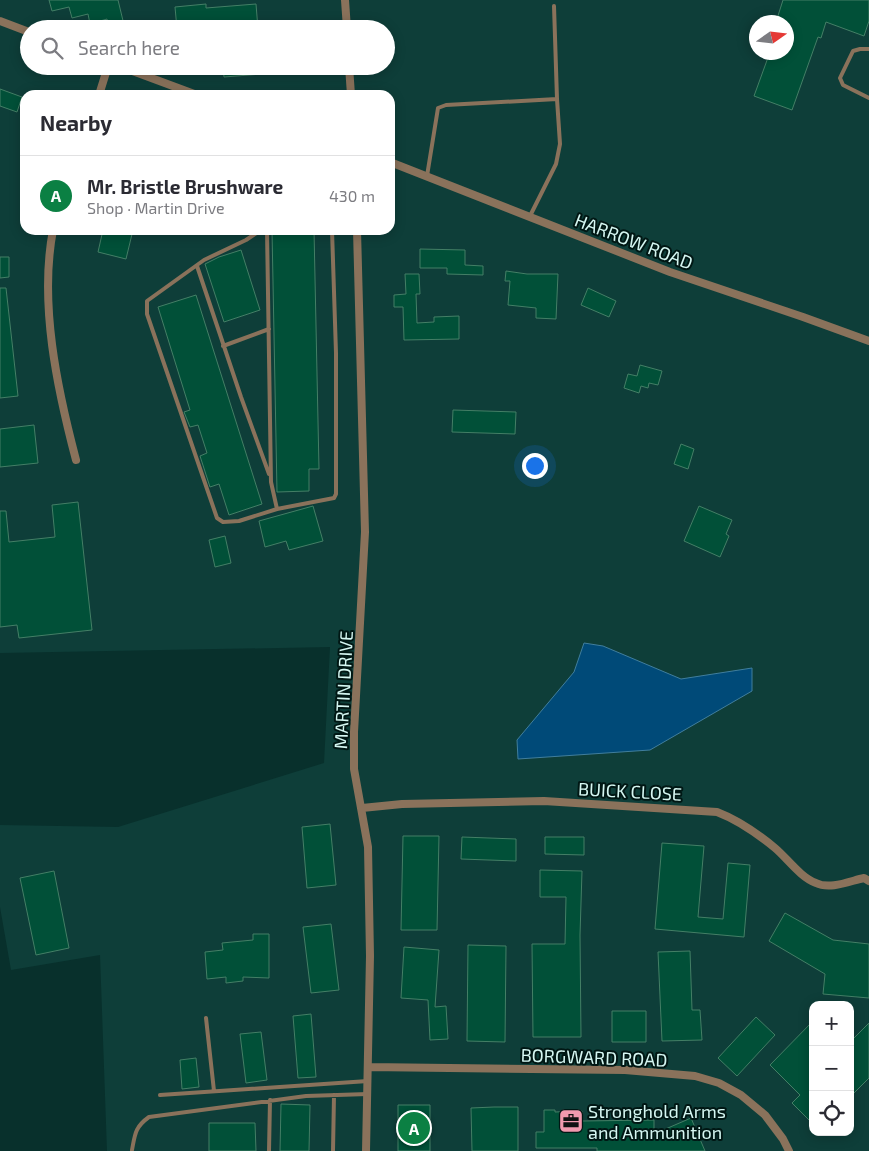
<!DOCTYPE html>
<meta charset="utf-8">
<style>
:root{--surface:#fff;--page:#f7f7f7;--text:#2b2b33;--muted:#7c7c81;--line:#e1e1e2;--accent:#0b8043}
body{margin:0;font-family:"Exo 2",sans-serif;background:var(--page);color:var(--text)}
.controls{position:absolute;right:15px;bottom:15px;display:grid;overflow:hidden;border-radius:10px;box-shadow:0 2px 12px #0003}
.controls button{width:45px;height:45px;display:grid;place-items:center;padding:0;border:0;border-bottom:1px solid var(--line);background:var(--surface);color:var(--text);font:25px sans-serif}
.compass{position:absolute;left:749px;top:15px;width:45px;height:45px;border-radius:50%;background:var(--surface);box-shadow:0 2px 12px #0003;rotate:76deg}
.you{position:absolute;left:534px;top:465px;width:18px;height:18px;margin:-12px;border:4px solid #fff;border-radius:50%;background:#1a73e8;box-shadow:0 0 0 8px #1a73e833}
.badge{display:grid;place-items:center;width:32px;height:32px;border-radius:50%;background:var(--accent);color:#fff;font-size:16px;font-weight:700}
.pin{position:absolute;translate:-50% -50%;border:2px solid #fff;box-shadow:0 1px 5px #0006}
.list{margin:0;padding:0;list-style:none}
h2{display:flex;justify-content:space-between;align-items:center;height:65px;margin:0;padding:0 20px;font-size:21px}
h2 small{font-size:16px;font-weight:400;color:var(--muted)}
.list li{display:grid;grid-template-columns:32px 1fr auto;gap:15px;align-items:center;box-sizing:border-box;height:80px;padding:0 20px;border-top:1px solid var(--line)}
.list b{display:block;font-size:19px;white-space:nowrap}
.list p{margin:0;font-size:16px;white-space:nowrap;color:var(--muted)}
.list em{font-size:16px;font-style:normal;color:var(--muted)}
.icon{flex:none;width:28px;height:28px;fill:none;stroke:currentColor;stroke-width:2;stroke-linecap:round;stroke-linejoin:round}
.map{position:relative;flex:none;width:869px;height:1151px;overflow:hidden}
.search{position:absolute;background:var(--surface);box-shadow:0 2px 12px #0003;left:20px;top:20px;width:375px;height:55px;display:flex;align-items:center;gap:12px;box-sizing:border-box;padding:0 18px;border-radius:28px;color:var(--muted);font-size:19px}
.panel{position:absolute;background:var(--surface);box-shadow:0 2px 12px #0003;left:20px;top:90px;width:375px;height:145px;border-radius:15px}
.map>svg:first-child{display:block}
.built{fill:#0e3e39;fill-rule:evenodd}
.water{fill:#004a78;stroke:#407e9d}
.building{fill:#015038;stroke:#447f66}
.lines{fill:none;stroke-linecap:round;stroke-linejoin:round}
.service{stroke:#8a725b;stroke-width:4}
.minor{stroke:#8a725b;stroke-width:8}
.labels{text-anchor:middle;dominant-baseline:central;stroke-width:4;stroke-linejoin:round;paint-order:stroke}
.street-label{font-size:18px;fill:#d5f7f2;stroke:#001714}
.poi-label{font-size:18px;fill:#d5f7f2;stroke:#001714;text-anchor:start}
</style>
<div class="map">
<svg width="869" height="1151" viewBox="0 0 869 1151">
<rect width="100%" height="100%" fill="#08302c"/>
<path class="built" d="M 0,0 L 869,0 L 869,1151 L 107,1151 L 100,955 L 11,970 L 0,907 L 0,825 L 118,827 L 324,763 L 330,647 L 0,653 ZM 756,22 L 786,22 L 786,52 L 756,52 ZM 29,29 L 386,29 L 386,66 L 29,66 ZM 25,95 L 390,95 L 390,230 L 25,230 ZM 813,1005 L 850,1005 L 850,1132 L 813,1132 Z"/>
<path class="water" d="M 584,643 L 603,646 L 681,679 L 752,668 L 752,691 L 650,750 L 518,759 L 517,740 L 574,672 Z"/>
<path class="building" d="M 49,0 L 118,0 L 125,29 L 109,29 L 107,19 L 90,24 L 88,14 L 72,18 L 69,7 L 52,11 Z
M 783,0 L 869,0 L 869,21 L 864,36 L 826,22 L 821,38 L 818,37 L 792,110 L 754,96 L 770,52 L 786,52 L 786,22 L 776,22 Z
M 206,4 L 206,8 L 256,4 L 258,29 L 177,29 L 175,7 Z
M 223,66 L 261,66 L 262,74 L 224,77 Z
M 0,89 L 22,97 L 17,112 L 0,106 Z
M 103,230 L 133,230 L 126,259 L 98,252 Z
M 272,230 L 314,230 L 319,469 L 309,469 L 309,491 L 277,492 Z
M 420,249 L 465,250 L 465,265 L 483,266 L 483,275 L 447,274 L 447,268 L 420,268 Z
M 241,250 L 260,310 L 224,322 L 205,264 L 219,257 Z
M 0,257 L 9,257 L 9,277 L 0,278 Z
M 506,271 L 527,274 L 558,274 L 556,319 L 536,318 L 536,308 L 508,305 L 510,281 L 505,281 Z
M 405,274 L 419,274 L 420,294 L 416,294 L 417,323 L 434,322 L 434,317 L 459,316 L 459,339 L 404,340 L 403,307 L 394,307 L 394,295 L 406,294 Z
M 0,288 L 6,288 L 18,396 L 0,398 Z
M 588,288 L 616,301 L 609,317 L 581,305 Z
M 196,295 L 262,504 L 229,515 L 219,484 L 210,487 L 200,456 L 207,453 L 198,425 L 190,427 L 184,412 L 190,410 L 158,307 Z
M 640,365 L 662,371 L 658,385 L 649,383 L 648,388 L 641,386 L 639,393 L 624,388 L 628,374 L 637,376 Z
M 453,410 L 516,412 L 515,434 L 452,432 Z
M 34,425 L 38,463 L 0,467 L 0,429 Z
M 681,444 L 694,449 L 688,469 L 674,464 Z
M 78,502 L 92,630 L 19,638 L 17,625 L 0,627 L 0,511 L 6,511 L 9,542 L 55,537 L 52,505 Z
M 313,506 L 323,541 L 289,550 L 286,541 L 265,547 L 259,521 Z
M 699,506 L 732,520 L 726,534 L 729,536 L 720,557 L 684,541 Z
M 225,536 L 231,563 L 215,567 L 209,540 Z
M 330,824 L 336,885 L 307,888 L 302,827 Z
M 403,836 L 439,836 L 437,930 L 401,930 Z
M 462,837 L 516,839 L 516,861 L 461,859 Z
M 545,837 L 584,837 L 584,855 L 545,854 Z
M 662,843 L 704,846 L 698,917 L 723,919 L 728,863 L 750,865 L 744,937 L 655,929 Z
M 540,870 L 582,871 L 580,935 L 581,1037 L 533,1037 L 532,944 L 565,944 L 566,897 L 540,897 Z
M 54,871 L 69,948 L 36,955 L 20,878 Z
M 785,913 L 833,940 L 869,944 L 869,998 L 823,994 L 825,974 L 769,941 Z
M 331,924 L 339,990 L 311,993 L 303,927 Z
M 253,934 L 269,934 L 269,978 L 243,977 L 243,981 L 226,983 L 226,977 L 207,979 L 205,952 L 223,950 L 222,943 L 253,940 Z
M 468,945 L 506,946 L 505,1042 L 467,1041 Z
M 404,947 L 439,950 L 435,1007 L 446,1006 L 448,1039 L 430,1040 L 428,1000 L 401,998 Z
M 690,951 L 692,1010 L 700,1010 L 702,1040 L 662,1041 L 658,952 Z
M 612,1011 L 646,1011 L 646,1042 L 612,1042 Z
M 311,1014 L 316,1077 L 298,1078 L 293,1016 Z
M 756,1017 L 775,1035 L 737,1076 L 718,1058 Z
M 813,1021 L 813,1124 L 792,1103 L 800,1095 L 770,1065 Z
M 869,1023 L 869,1078 L 850,1097 L 850,1042 Z
M 261,1032 L 267,1080 L 246,1083 L 240,1034 Z
M 196,1058 L 199,1087 L 182,1089 L 180,1060 Z
M 281,1104 L 310,1105 L 309,1151 L 280,1151 Z
M 398,1105 L 430,1105 L 430,1151 L 398,1151 Z
M 494,1107 L 518,1107 L 518,1151 L 472,1151 L 471,1108 Z
M 544,1110 L 555,1110 L 555,1112 L 582,1111 L 582,1121 L 654,1120 L 654,1134 L 691,1118 L 705,1151 L 597,1151 L 597,1148 L 536,1148 L 536,1132 L 544,1132 Z
M 209,1123 L 255,1123 L 256,1151 L 209,1151 Z"/>
<g class="lines">
<path class="service" d="M 554,6 L 557,99
M 869,49 L 860,49 L 853,51 L 840,78 L 843,85 L 869,98
M 427,176 L 438,108 L 446,105 L 557,99 L 560,144 L 556,164 L 530,216
M 261,230 L 246,240 L 204,260 L 147,301 L 147,314 L 217,518 L 223,522 L 239,521 L 277,509 L 334,498 L 336,494 L 336,353 L 332,230
M 267,230 L 271,482 L 277,509
M 197,266 L 241,397 L 269,474
M 223,346 L 269,329
M 206,1018 L 214,1091
M 160,1095 L 368,1081
M 132,1150 C 135,1134 135,1127 149,1117 L 306,1096 L 368,1094
M 269,1151 L 270,1100
M 333,1151 L 334,1095"/>
<path class="minor" d="M 345,0 L 347,29
M 0,21 L 29,32
M 119,66 L 197,95
M 349,66 L 351,95
M 99,95 L 108,66
M 390,162 L 670,272 L 803,317 L 869,341
M 53,230 C 39,303 57,388 76,460
M 357,230 L 365,532 L 354,732 L 354,769 L 368,847 L 370,956 L 366,1151
M 362,808 L 402,804 L 544,801 L 717,812 C 738,820 758,834 775,848 C 788,859 800,877 816,883 C 830,890 850,881 864,878 L 869,881
M 368,1067 L 625,1070 L 695,1076 L 719,1083 L 741,1095 L 765,1115 L 783,1139 L 789,1151"/>
</g>
<defs>
<symbol id="office-square" viewBox="-11 -11 22 22"><rect x="-9" y="-9" width="18" height="18" rx="4" fill="#f29aae" stroke="#001714"/><path d="M-6-3h4V-5.5h4V-3h4V5H-6ZM-1-4.5V-3h2v-1.5ZM-6 0V1H6V0Z" fill="#111"/></symbol>
</defs>
<g fill-rule="evenodd">
<use href="#office-square" x="557" y="1107" width="28" height="28"/>
</g>
<g class="labels">
<g class="street-label">
<text transform="translate(634 241) rotate(21)">HARROW ROAD</text>
<text transform="translate(343 690) rotate(-87)">MARTIN DRIVE</text>
<text transform="translate(630 791) rotate(3)">BUICK CLOSE</text>
<text transform="translate(594 1057) rotate(2)">BORGWARD ROAD</text>
</g>
<g class="poi-label">
<text x="588" y="1111">Stronghold Arms<tspan x="588" dy="21">and Ammunition</tspan></text>
</g>
</g>
</svg>
<div class="controls">
<button>+</button>
<button>−</button>
<button><svg class="icon" aria-label="locate" viewBox="0 0 24 24"><circle cx="12" cy="12" r="6"/><path d="M12 2v4M12 18v4M2 12h4M18 12h4"/></svg></button>
</div>
<svg class="compass" viewBox="-18 -18 36 36"><path d="M0-13l5 13h-10z" fill="#e53935"/><path d="M0 13l5-13h-10z" fill="#7c7c81"/></svg>
<div class="you"></div>
<div class="pin badge" style="left:414px;top:1128px">A</div>
<div class="search"><svg class="icon" aria-label="search" viewBox="0 0 24 24"><circle cx="10" cy="10" r="6"/><path d="M15 15l6 6"/></svg>Search here</div>
<section class="panel">
<h2>Nearby<small></small></h2>
<ul class="list">
<li><span class="badge">A</span><div><b>Mr. Bristle Brushware</b><p>Shop · Martin Drive</p></div><em>430 m</em></li>
</ul>
</section>
</div>
